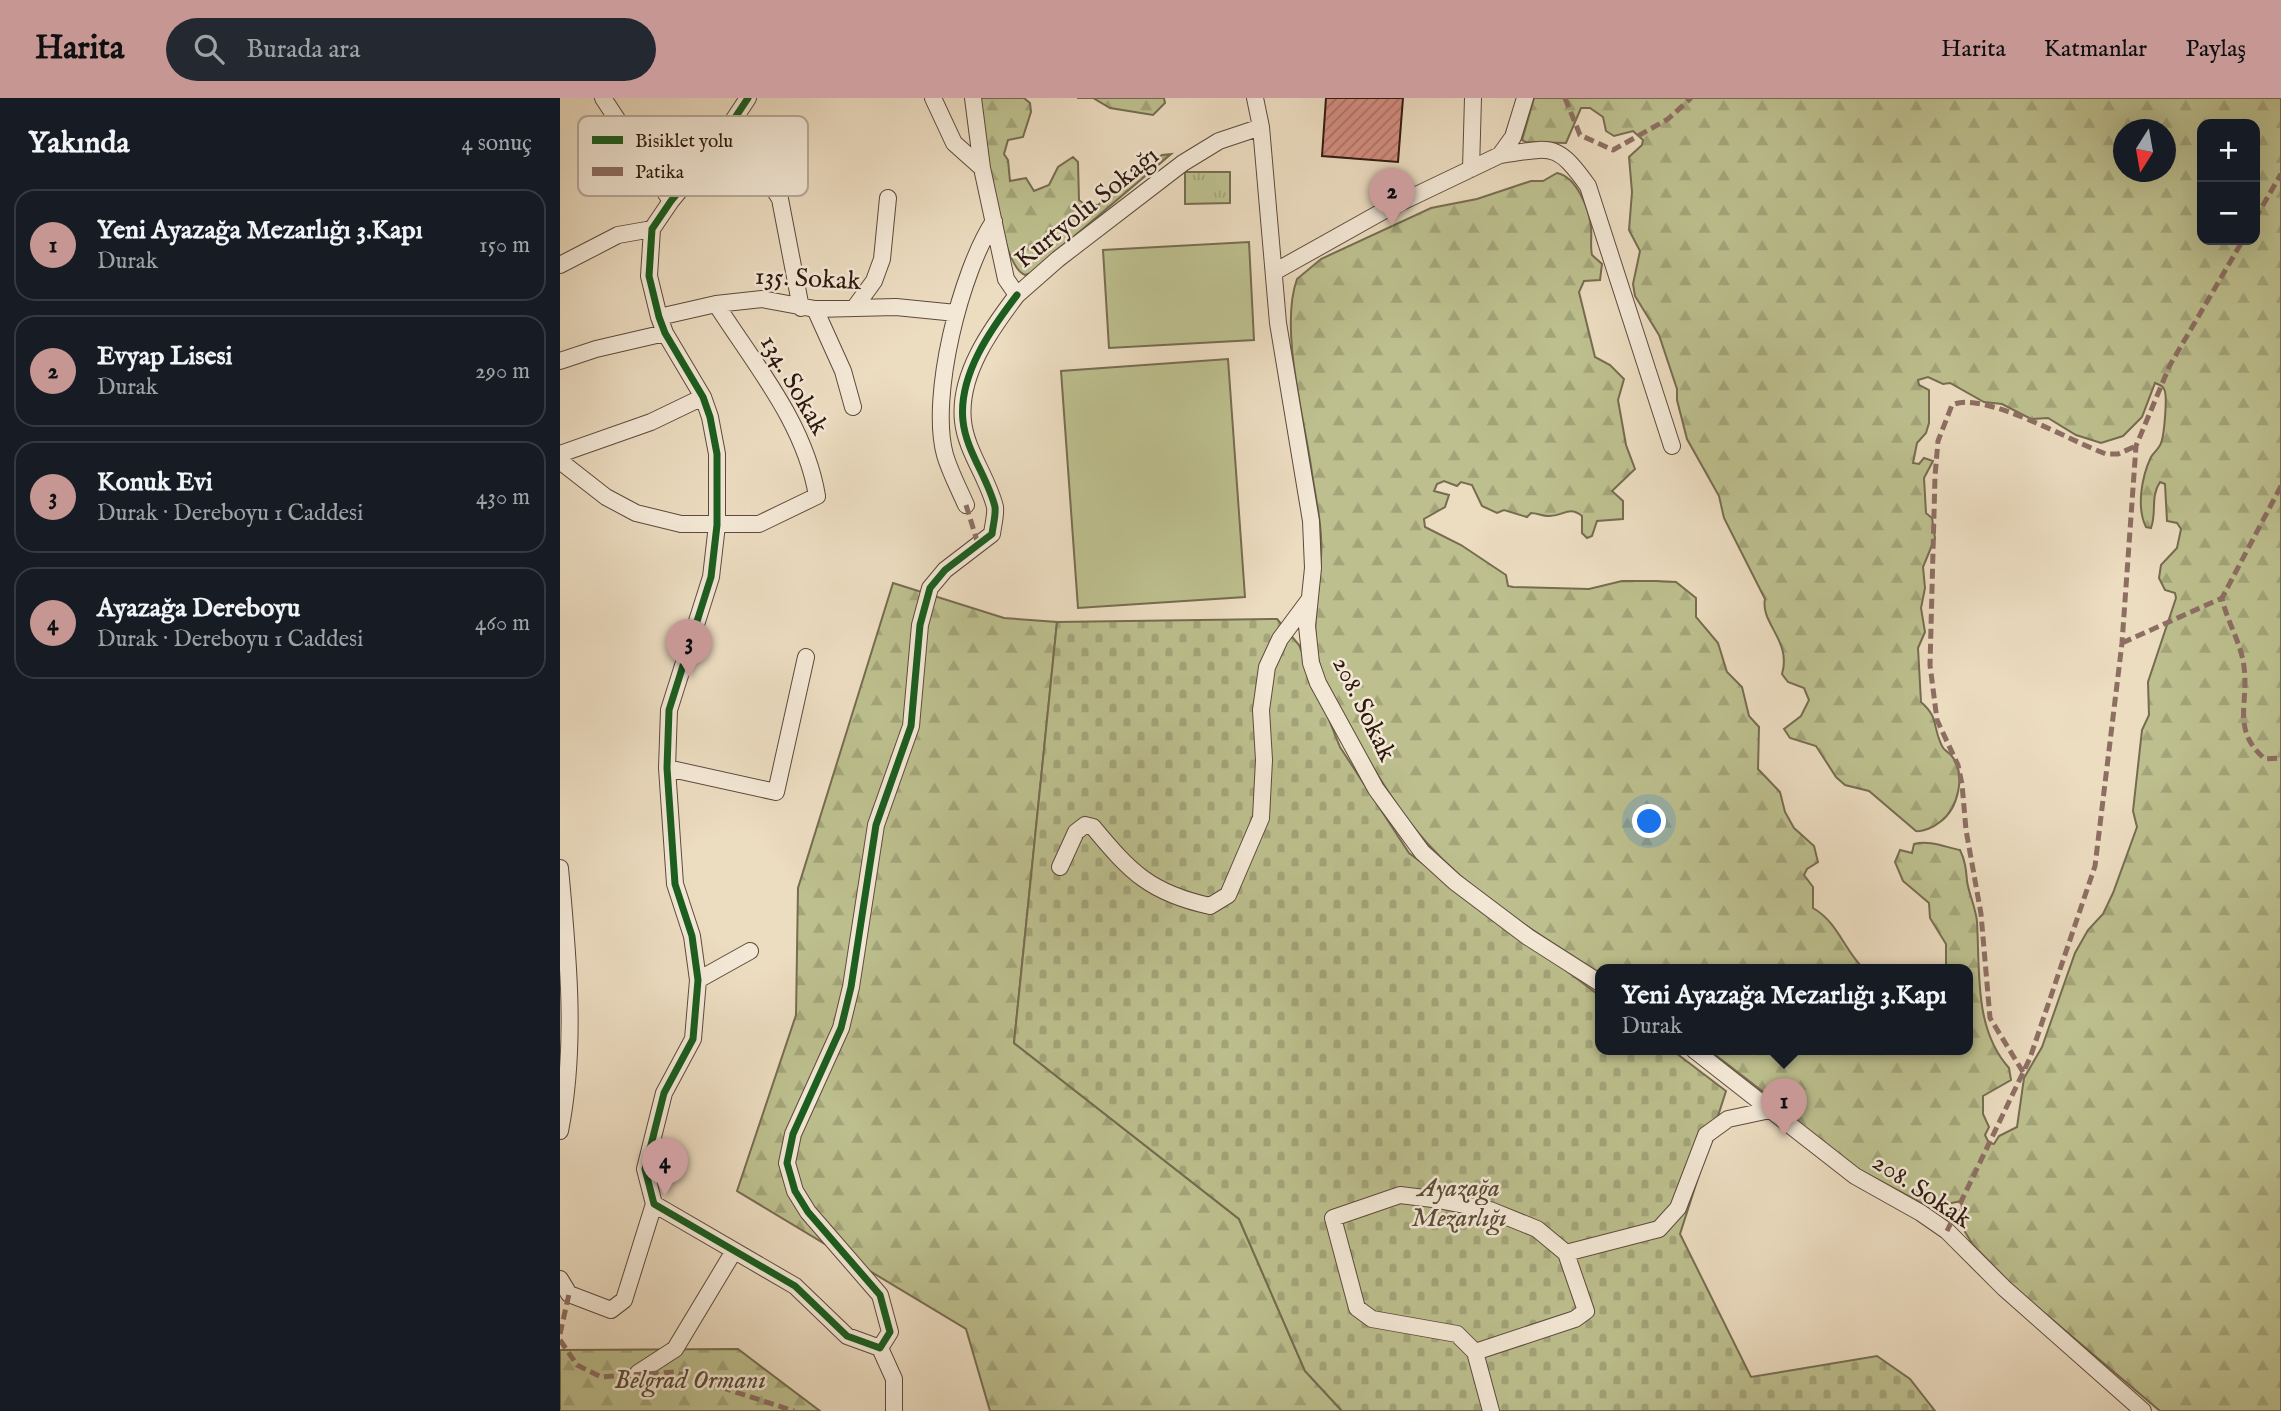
<!DOCTYPE html>
<html lang="tr">
<meta charset="utf-8">
<style>
:root{--surface:#171b24;--page:#242831;--text:#f1f3f6;--muted:#9ea1a6;--line:#363941;--accent:#c59692}
body{margin:0;font-family:"IM FELL English",serif;background:var(--page);color:var(--text)}
.controls{position:absolute;right:21px;top:21px;display:grid;overflow:hidden;border-radius:14px;box-shadow:0 7px 28px #0002}
.controls button{width:63px;height:63px;display:grid;place-items:center;padding:0;border:0;border-bottom:2px solid var(--line);background:var(--surface);color:var(--text);font:35px sans-serif}
.compass{position:absolute;left:1553px;top:21px;width:63px;height:63px;border-radius:50%;background:var(--surface);box-shadow:0 7px 28px #0002;rotate:191deg}
.you{position:absolute;left:1090px;top:724px;width:24px;height:24px;margin:-18px;border:5px solid #fff;border-radius:50%;background:#1a73e8;box-shadow:0 0 0 10px #1a73e833}
.badge{display:grid;place-items:center;width:46px;height:46px;border-radius:50%;background:var(--accent);color:#111;font-size:23px;font-weight:700}
.pin{position:absolute;translate:-50% -58px;filter:drop-shadow(0 2px 4px #0008)}
.pin::after{content:'';position:absolute;top:37px;width:24px;height:21px;background:inherit;clip-path:polygon(0 0,100% 0,50% 100%)}
.popup{position:absolute;left:1035px;top:866px;width:378px;height:91px;box-sizing:border-box;display:grid;place-content:center;border-radius:14px;background:var(--surface);filter:drop-shadow(0 2px 5px #0005);font-size:23px;white-space:nowrap;color:var(--muted)}
.popup b{font-size:26px;color:var(--text)}
.popup::after{content:'';position:absolute;left:50%;top:100%;margin-left:-14px;border:14px solid transparent;border-top-color:var(--surface)}
.list{margin:0;padding:0;list-style:none}
h2{display:flex;justify-content:space-between;align-items:center;height:91px;margin:0;padding:0 28px;font-size:30px}
h2 small{font-size:23px;font-weight:400;color:var(--muted)}
.list li{display:grid;grid-template-columns:46px 1fr auto;gap:21px;align-items:center;box-sizing:border-box;height:112px;margin:0 14px 14px;padding:0 14px;border:2px solid var(--line);border-radius:21px}
.list b{display:block;font-size:26px;white-space:nowrap}
.list p{margin:0;font-size:23px;white-space:nowrap;color:var(--muted)}
.list em{font-size:23px;font-style:normal;color:var(--muted)}
.icon{flex:none;width:38px;height:38px;fill:none;stroke:currentColor;stroke-width:2;stroke-linecap:round;stroke-linejoin:round}
.map{position:relative;flex:none;width:1721px;height:1313px;overflow:hidden}
header{display:flex;align-items:center;gap:42px;box-sizing:border-box;height:98px;padding:0 35px;background:var(--accent);color:#111}
header strong{font-size:33px}
nav{display:flex;gap:38px;margin-inline-start:auto;font-size:24px}
.search{width:490px;height:63px;background:var(--page);display:flex;align-items:center;gap:18px;box-sizing:border-box;padding:0 24px;border-radius:38px;color:var(--muted);font-size:26px}
main{display:flex}
aside{flex:1;background:var(--surface)}
.map>svg:first-child{display:block}
.grass{fill:url(#grass-tufts);stroke:#766c50;stroke-width:2}
.forest{fill:url(#forest-firs);stroke:#766c50;stroke-width:2;fill-rule:evenodd}
.cemetery{fill:url(#cemetery-stones);stroke:#766c50;stroke-width:2}
.garden{fill:#bdbf8e;stroke:#766c50;stroke-width:2}
.building{fill:url(#building-hatch);stroke:#2f1911;stroke-width:2}
.lines{fill:none;stroke-linecap:round;stroke-linejoin:round}
.minor-casing{stroke:#5e4a3d;stroke-width:18}
.minor{stroke:#f3e8d6;stroke-width:16}
.quiet{stroke:#8d6e63;stroke-width:5;stroke-dasharray:10 5;stroke-linecap:butt}
.cycleway-casing{stroke:#f3e8d6;stroke-width:11}
.cycleway{stroke:#1b5e20;stroke-width:7}
.labels{text-anchor:middle;dominant-baseline:central;stroke-width:5;stroke-linejoin:round;paint-order:stroke}
.street-label{font-size:26px;fill:#2f1911;stroke:#f3e8d6}
.park-label{font-size:26px;font-style:italic;fill:#5a4b36;stroke:#f3e8d6}
.key{fill:#f3e8d6;stroke:#b8aa9b;stroke-width:2}
.key-label{font-size:19px;fill:#2f1911}
</style>
<header>
<strong>Harita</strong>
<div class="search"><svg class="icon" aria-label="search" viewBox="0 0 24 24"><circle cx="10" cy="10" r="6"/><path d="M15 15l6 6"/></svg>Burada ara</div>
<nav><a>Harita</a><a>Katmanlar</a><a>Paylaş</a></nav>
</header>
<main>
<aside>
<h2>Yakında<small>4 sonuç</small></h2>
<ul class="list">
<li><span class="badge">1</span><div><b>Yeni Ayazağa Mezarlığı 3.Kapı</b><p>Durak</p></div><em>150 m</em></li>
<li><span class="badge">2</span><div><b>Evyap Lisesi</b><p>Durak</p></div><em>290 m</em></li>
<li><span class="badge">3</span><div><b>Konuk Evi</b><p>Durak · Dereboyu 1 Caddesi</p></div><em>430 m</em></li>
<li><span class="badge">4</span><div><b>Ayazağa Dereboyu</b><p>Durak · Dereboyu 1 Caddesi</p></div><em>460 m</em></li>
</ul>
</aside>
<div class="map">
<svg width="1721" height="1313" viewBox="0 0 1721 1313">
<defs>
<pattern id="grass-tufts" width="24" height="20" patternUnits="userSpaceOnUse" patternTransform="scale(1.75)"><rect width="24" height="20" fill="#bdbf8e"/><path d="M3 7l-1-3M5 7V3M7 7l1-3M15 17l-1-3M17 17v-4M19 17l1-3" fill="none" stroke="#a3a479"/></pattern>
<pattern id="forest-firs" width="22" height="20" patternUnits="userSpaceOnUse" patternTransform="scale(1.75)"><rect width="22" height="20" fill="#bdbf8e"/><path d="M5 1l3.5 6h-7zM16 11l3.5 6h-7z" fill="#a3a479"/></pattern>
<pattern id="cemetery-stones" width="16" height="16" patternUnits="userSpaceOnUse" patternTransform="scale(1.75)"><rect width="16" height="16" fill="#bdbf8e"/><path d="M2 7V4a2 2 0 0 1 4 0v3zM10 15v-3a2 2 0 0 1 4 0v3z" fill="#a3a479"/></pattern>
<pattern id="building-hatch" width="6" height="6" patternUnits="userSpaceOnUse" patternTransform="scale(1.75)"><rect width="6" height="6" fill="#d38d7f"/><path d="M-1 1l2-2M0 6l6-6M5 7l2-2" fill="none" stroke="#ac7267"/></pattern>
</defs>
<rect width="100%" height="100%" fill="#ecdcc0"/>
<filter id="stains"><feTurbulence type="fractalNoise" baseFrequency=".00286" numOctaves="4"/><feColorMatrix values="0 0 0 0 .2 0 0 0 0 .09 0 0 0 0 .02 0 0 0 .5 -.17"/></filter>
<radialGradient id="worn" r=".72"><stop offset=".6" stop-color="#630" stop-opacity="0"/><stop offset="1" stop-color="#630" stop-opacity=".3"/></radialGradient>
<path class="grass" d="M 625,74 L 670,74 L 670,105 L 625,106 Z"/>
<path class="forest" d="M 420,0 L 464,0 L 470,5 L 471,14 L 463,39 L 448,42 L 444,56 L 448,62 L 450,83 L 466,80 L 474,93 L 489,87 L 498,69 L 513,59 L 518,64 L 519,102 L 524,106 L 538,107 L 602,57 L 611,56 L 471,175 L 465,177 C 439,168 423,30 420,0 Z
M 517,0 L 604,0 L 605,5 L 593,17 L 550,10 L 533,0 Z
M 974,0 L 1721,0 L 1721,1313 L 1600,1313 L 1456,1191 L 1413,1147 L 1405,1134 L 1401,1103 L 1378,1108 L 1365,1107 L 1298,1071 L 1263,1047 L 1215,1003 L 1149,952 L 1408,952 L 1408,872 L 1386,872 L 1386,846 L 1370,820 L 1369,805 L 1343,783 L 1335,764 L 1340,752 L 1352,755 L 1354,746 C 1369,742 1385,749 1400,752 C 1405,762 1406,771 1407,783 C 1409,797 1416,810 1417,824 C 1420,874 1414,931 1449,970 L 1451,982 L 1423,998 L 1423,1016 L 1429,1029 L 1425,1037 L 1429,1045 L 1434,1046 L 1439,1038 L 1457,1029 L 1464,980 L 1482,949 L 1515,855 L 1528,832 L 1543,816 L 1553,795 L 1577,729 L 1573,713 L 1582,632 L 1589,617 L 1588,584 L 1616,500 L 1615,495 L 1605,492 L 1599,480 L 1601,467 L 1617,450 L 1621,431 L 1617,425 L 1607,423 L 1605,386 L 1600,384 C 1590,399 1597,414 1591,430 L 1586,429 C 1576,409 1582,378 1591,359 C 1594,354 1599,351 1601,345 C 1604,338 1608,297 1604,291 C 1602,287 1599,287 1595,285 L 1582,319 L 1563,338 L 1541,345 L 1516,337 L 1488,320 L 1471,321 L 1442,306 L 1424,304 L 1390,285 L 1383,286 L 1368,279 L 1358,282 L 1359,287 L 1369,292 L 1369,325 L 1366,335 L 1357,345 L 1353,365 L 1359,366 L 1364,360 L 1373,363 L 1364,380 L 1366,415 L 1372,420 L 1375,440 L 1363,469 L 1365,490 L 1361,510 L 1365,534 L 1358,550 L 1361,604 C 1379,620 1372,626 1381,646 C 1383,652 1387,653 1391,657 C 1407,676 1398,711 1380,724 C 1374,729 1363,734 1356,733 L 1309,693 L 1285,687 L 1276,679 L 1256,648 L 1230,640 L 1224,631 L 1241,618 L 1249,602 L 1244,590 L 1228,584 L 1222,576 C 1232,543 1200,525 1205,501 L 1164,420 L 1159,398 L 1127,341 L 1117,302 L 1117,291 L 1099,237 L 1075,198 L 1073,186 L 1080,153 L 1069,132 L 1072,94 L 1069,59 L 1082,47 L 1083,42 L 1073,33 L 1054,38 L 1046,33 L 1043,19 L 1030,10 L 1021,10 L 1006,45 L 966,44 L 962,42 ZM 1642,26 L 1695,26 L 1695,142 L 1642,142 ZM 1563,32 L 1605,32 L 1605,74 L 1563,74 Z
M 997,75 C 1017,79 1029,111 1031,129 C 1032,138 1030,148 1032,157 L 1042,166 L 1040,182 L 1024,183 L 1019,194 L 1035,259 L 1050,267 L 1064,281 L 1058,302 L 1066,347 L 1075,371 L 1052,393 L 1063,403 L 1063,421 L 1037,423 L 1032,438 L 1027,440 L 1022,435 L 1022,418 C 1008,407 1003,419 988,418 C 982,418 977,415 971,415 L 967,419 L 944,412 L 937,415 L 922,408 L 912,387 L 901,384 L 897,388 L 884,383 L 877,386 L 874,393 L 889,397 L 885,409 L 864,421 L 865,429 L 901,447 L 946,477 L 948,488 L 953,489 L 1029,491 L 1062,483 L 1096,483 L 1116,484 L 1136,500 L 1136,519 L 1158,545 L 1167,574 L 1182,589 L 1189,618 L 1199,629 L 1198,671 L 1220,694 L 1225,714 L 1234,730 L 1254,748 L 1258,764 L 1247,771 L 1244,777 L 1253,789 L 1253,810 C 1279,825 1284,853 1305,872 L 1040,872 L 1040,875 C 980,837 915,799 867,745 C 841,716 821,683 801,649 C 785,623 766,595 759,564 C 750,529 760,495 761,459 C 763,431 756,402 752,375 C 745,322 719,231 737,181 L 761,161 L 871,110 L 917,101 L 971,83 L 983,83 Z
M 333,485 L 444,520 L 497,524 L 454,945 L 679,1121 L 745,1273 L 782,1313 L 430,1313 L 406,1231 L 177,1093 L 236,917 L 238,790 Z
M 178,1251 L 260,1313 L 0,1313 L 0,1252 Z"/>
<path class="cemetery" d="M 717,521 L 739,547 L 780,649 L 849,755 L 1040,898 L 1040,952 L 1112,952 L 1166,993 L 1120,1136 L 1191,1279 L 1317,1258 L 1350,1281 L 1375,1313 L 782,1313 L 745,1273 L 679,1121 L 454,945 L 497,524 Z"/>
<path class="garden" d="M 689,144 L 694,242 L 549,250 L 543,152 Z
M 668,261 L 685,499 L 518,510 L 501,273 Z"/>
<path class="building" d="M 766,0 L 843,0 L 838,64 L 762,58 Z"/>
<g class="lines">
<defs>
<path id="minor" d="M 43,0 L 111,103
M 188,0 L 157,47 L 111,103 L 92,131 L 89,178 L 99,219 L 105,235 L 143,299 L 150,319 L 157,356 L 157,427 L 151,479 L 109,612 L 107,670 L 115,786 L 132,838 L 138,882 L 133,941 L 104,995 L 85,1071 L 94,1106 L 235,1188 L 287,1238 L 320,1250
M 373,0 L 394,45 L 422,70
M 413,0 L 422,70 L 446,181 L 457,197 L 498,161 L 623,65 L 659,43 L 701,29
M 695,0 L 701,29 L 718,225 L 751,423 L 753,470 L 747,528 L 751,565 L 758,585 L 816,691 L 862,754 L 895,784 L 968,839 L 1040,885
M 157,47 L 210,85 L 220,101 L 241,210
M 940,57 C 992,50 996,43 1028,88 L 1112,348
M 911,71 L 913,0
M 0,167 L 58,137 L 92,131
M 716,173 L 825,112 L 940,57 L 953,39 L 965,0
M 295,209 L 314,183 L 322,161 L 328,100
M 255,211 L 283,273 L 293,309
M 99,219 L 156,206 L 202,201 L 255,211 L 336,209 L 396,215
M 0,263 L 36,251 L 105,235
M 0,356 L 91,324 L 143,299
M 0,363 L 46,399 L 76,415 L 121,426 L 199,426 L 257,398 C 245,325 195,267 156,206
M 406,407 C 399,391 390,374 385,357 C 369,299 401,173 434,123
M 107,670 L 216,694 L 246,559
M 500,769 L 516,734 L 525,727 L 533,729 C 571,775 591,795 650,808 L 668,797 L 701,720 L 704,662 L 701,612 L 707,569 L 720,541 L 749,502
M 0,770 C 8,857 17,947 0,1033
M 138,882 L 190,853
M 1134,952 L 1295,1078 L 1361,1115 L 1387,1133 L 1444,1190 L 1583,1313
M 0,1181 L 9,1196 L 51,1212 L 64,1202 L 94,1106
M 320,1250 L 330,1234 L 320,1197 L 248,1114 L 235,1093 L 227,1065 L 233,1036 L 281,930 L 291,889 L 316,727 L 351,628 L 360,527 L 370,490 L 385,472 L 432,436 C 433,427 436,417 435,409 C 428,380 406,353 403,323 C 398,277 431,231 457,197
M 320,1250 L 334,1281 L 334,1313
M 915,1254 L 1015,1221 L 1026,1213 L 1006,1155 L 1099,1131 L 1118,1110 L 1146,1037 L 1168,1021 L 1210,1012
M 78,1275 L 115,1251 L 174,1153
M 931,1313 L 915,1254 L 897,1236 L 812,1221 L 797,1210 L 773,1120 L 840,1097 L 873,1101 L 930,1112 L 977,1131 L 1006,1155"/>
</defs>
<use href="#minor" class="minor-casing"/>
<use href="#minor" class="minor"/>
<path class="quiet" d="M 1005,0 L 1020,37 L 1053,52 L 1108,21 L 1131,0
M 1695,121 L 1721,76
M 1721,388 L 1662,500 C 1667,524 1681,544 1684,569 C 1689,606 1671,632 1705,661 L 1721,660
M 406,407 L 418,446
M 1562,545 L 1662,500
M 1463,974 L 1430,920 L 1421,816 L 1406,732 L 1402,686 L 1398,667 L 1377,622 L 1370,567 L 1375,378 L 1378,343 L 1392,307 C 1423,292 1512,344 1546,356 L 1558,356 L 1576,348
M 1387,1133 L 1470,960 L 1535,768 L 1562,545 L 1576,348 L 1610,267 L 1683,142
M 0,1236 L 9,1196
M 0,1242 L 17,1267 L 41,1279 L 114,1274 L 234,1313"/>
<defs>
<path id="cycleway" d="M 188,0 L 157,47 L 111,103 L 92,131 L 89,178 L 99,219 L 105,235 L 143,299 L 150,319 L 157,356 L 157,427 L 151,479 L 109,612 L 107,670 L 115,786 L 132,838 L 138,882 L 133,941 L 104,995 L 85,1071 L 94,1106 L 235,1188 L 287,1238 L 320,1250 L 330,1234 L 320,1197 L 248,1114 L 235,1093 L 227,1065 L 233,1036 L 281,930 L 291,889 L 316,727 L 351,628 L 360,527 L 370,490 L 385,472 L 432,436 C 433,427 436,417 435,409 C 428,380 406,353 403,323 C 398,277 431,231 457,197"/>
</defs>
<use href="#cycleway" class="cycleway-casing"/>
<use href="#cycleway" class="cycleway"/>
</g>
<g class="labels">
<g class="street-label">
<text transform="translate(527 110) rotate(-39)">Kurtyolu Sokağı</text>
<text transform="translate(248 181) rotate(3)">135. Sokak</text>
<text transform="translate(234 287) rotate(60)">134. Sokak</text>
<text transform="translate(804 611) rotate(64)">208. Sokak</text>
<text transform="translate(1362 1093) rotate(34)">208. Sokak</text>
</g>
<g class="park-label">
<text x="899" y="1090">Ayazağa<tspan x="899" dy="30">Mezarlığı</tspan></text>
<text x="130" y="1282">Belgrad Ormanı</text>
</g>
</g>
<rect x="18" y="18" width="230" height="80" rx="10" class="key"/>
<rect x="32" y="38" width="31" height="8" fill="#1b5e20"/>
<rect x="32" y="69" width="31" height="9" fill="#8d6e63"/>
<g class="key-label">
<text x="75" y="49">Bisiklet yolu</text>
<text x="75" y="80">Patika</text>
</g>
<rect width="100%" height="100%" filter="url(#stains)"/>
<rect width="100%" height="100%" fill="url(#worn)"/>
</svg>
<div class="controls">
<button>+</button>
<button>−</button>
</div>
<svg class="compass" viewBox="-18 -18 36 36"><path d="M0-13l5 13h-10z" fill="#e53935"/><path d="M0 13l5-13h-10z" fill="#9ea1a6"/></svg>
<div class="you"></div>
<div class="pin badge" style="left:1224px;top:1038px">1</div>
<div class="popup"><b>Yeni Ayazağa Mezarlığı 3.Kapı</b>Durak</div>
<div class="pin badge" style="left:832px;top:128px">2</div>
<div class="pin badge" style="left:129px;top:579px">3</div>
<div class="pin badge" style="left:105px;top:1098px">4</div>
</div>
</main>
